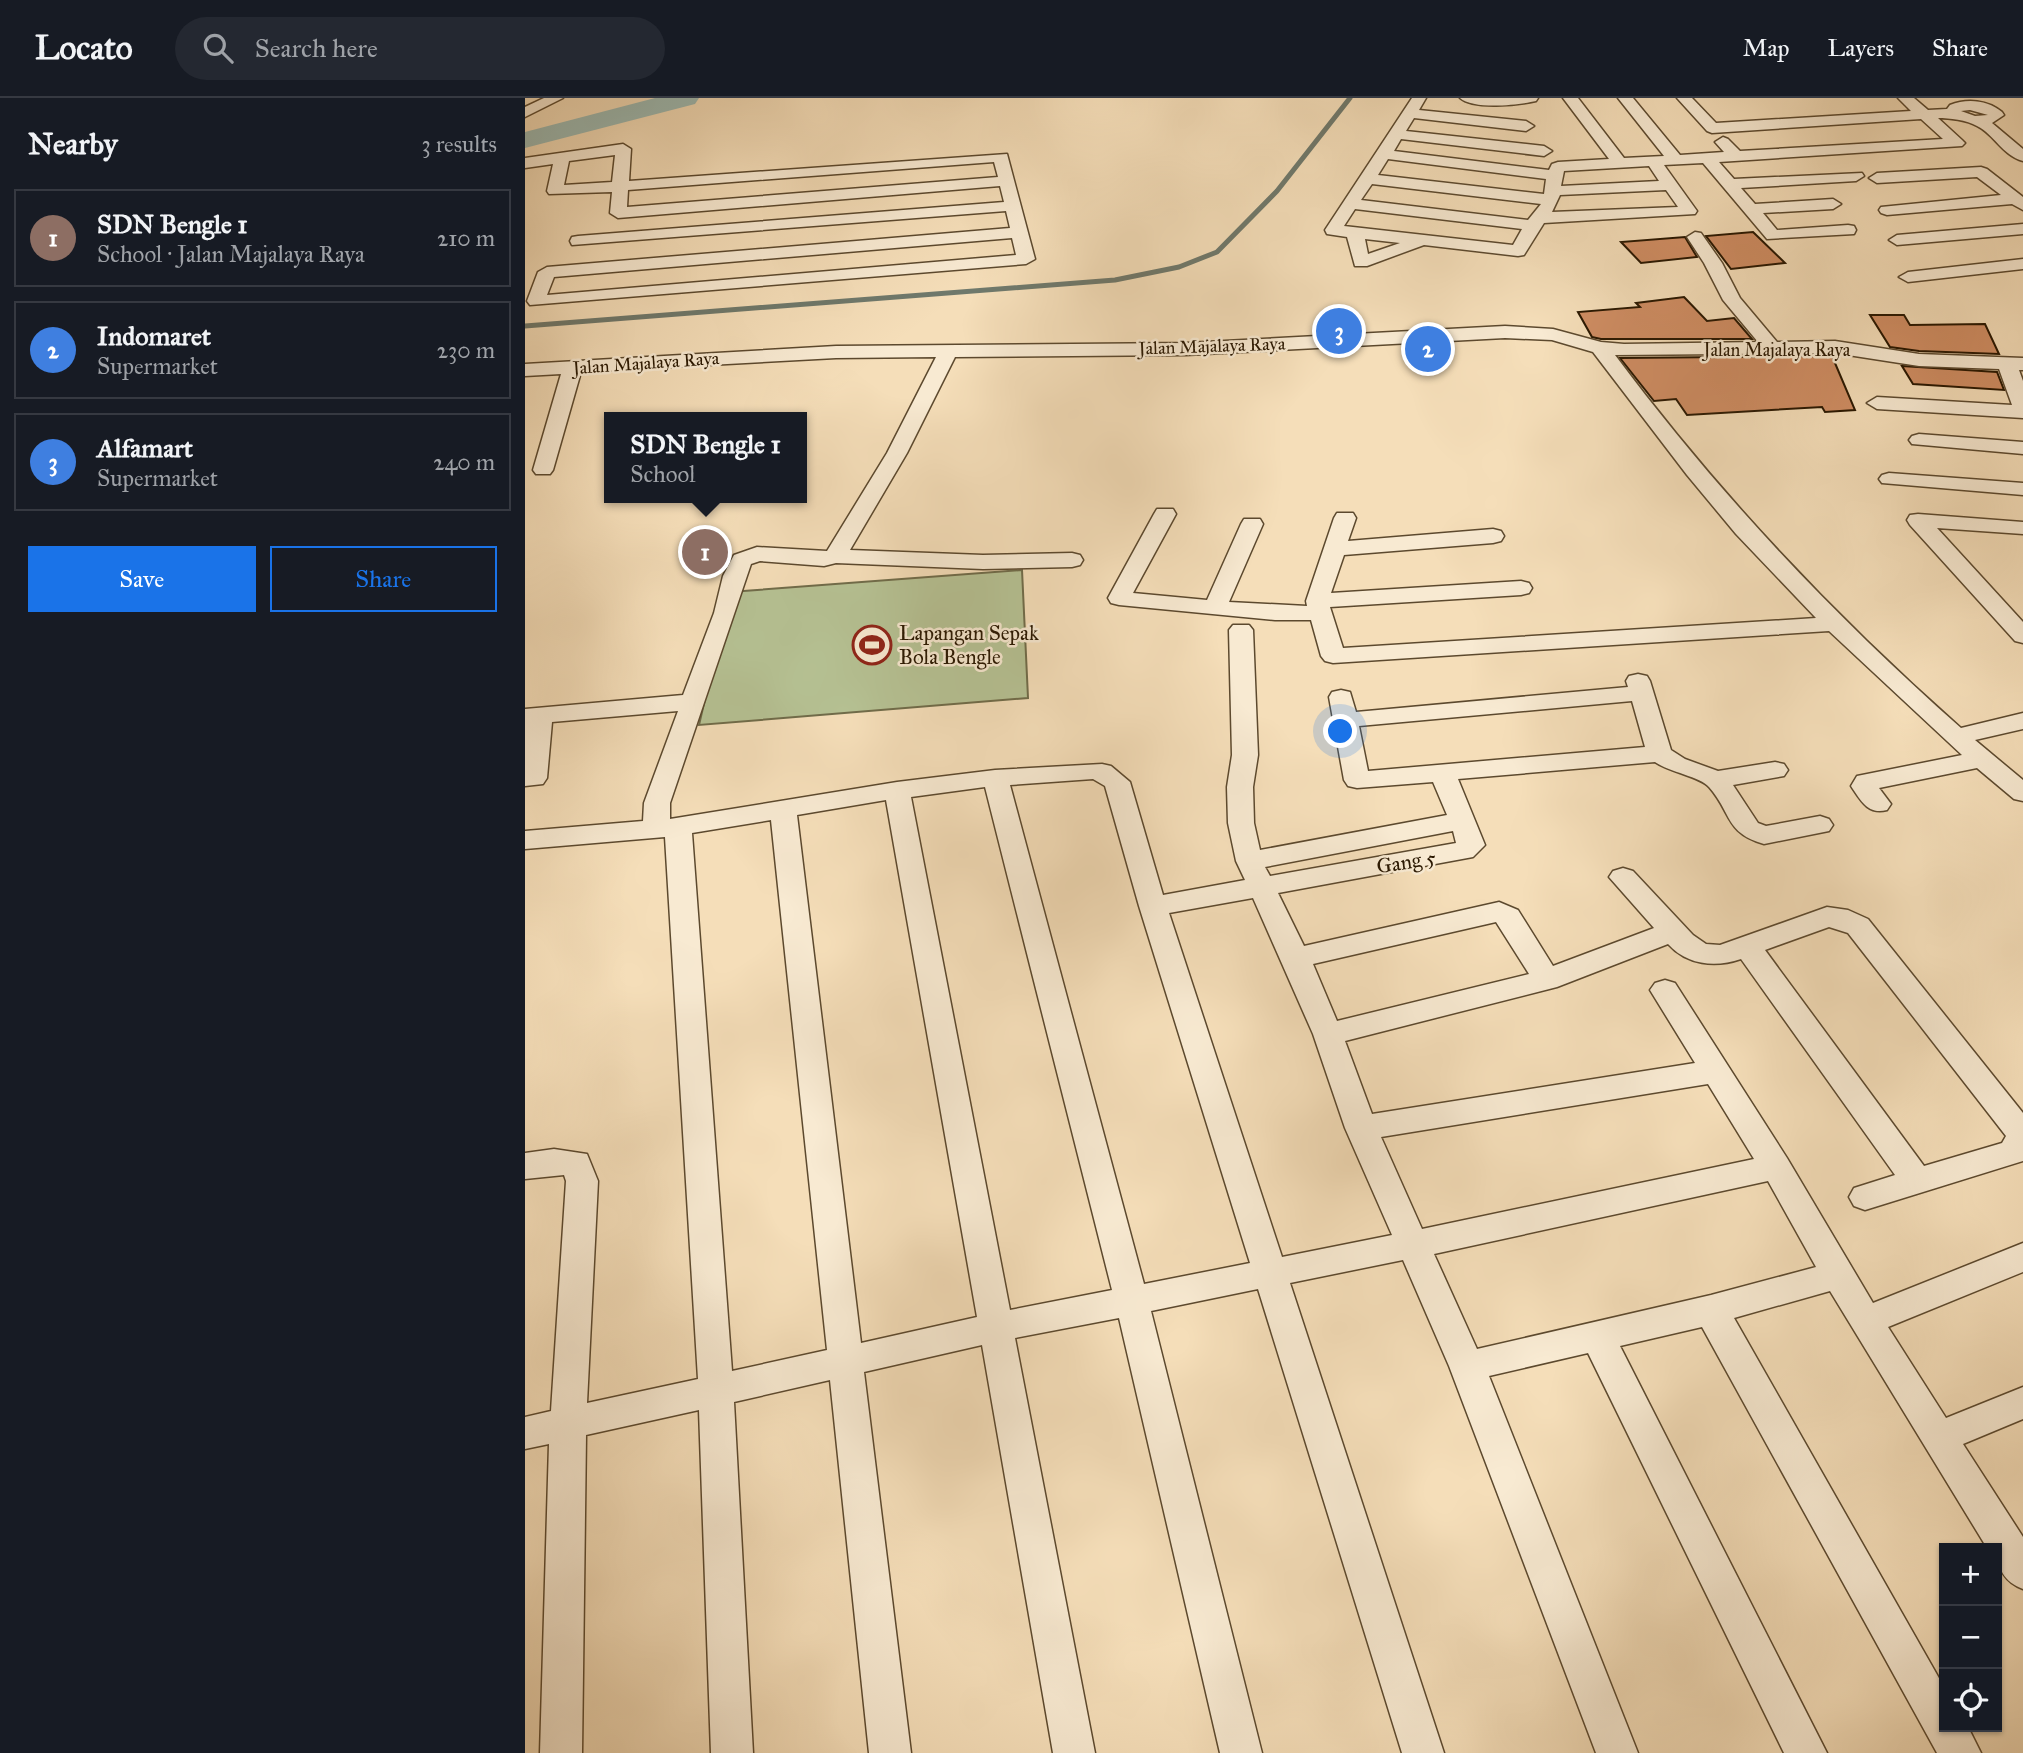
<!DOCTYPE html>
<meta charset="utf-8">
<style>
:root{--surface:#171b24;--page:#242831;--text:#f1f3f6;--muted:#9ea1a6;--line:#363941;--accent:#1a73e8}
body{margin:0;font-family:"IM FELL Great Primer",serif;background:var(--page);color:var(--text)}
.controls{position:absolute;right:21px;bottom:21px;display:grid;overflow:hidden;border-radius:0px;box-shadow:0 2px 5px #0004}
.controls button{width:63px;height:63px;display:grid;place-items:center;padding:0;border:0;border-bottom:2px solid var(--line);background:var(--surface);color:var(--text);font:35px sans-serif}
.you{position:absolute;left:816px;top:634px;width:24px;height:24px;margin:-18px;border:5px solid #fff;border-radius:50%;background:#1a73e8;box-shadow:0 0 0 10px #1a73e833}
.badge{display:grid;place-items:center;width:46px;height:46px;border-radius:50%;background:var(--accent);color:#fff;font-size:23px;font-weight:700}
.pin{position:absolute;translate:-50% -50%;border:4px solid #fff;box-shadow:0 2px 7px #0006}
.popup{position:absolute;left:79px;top:314px;width:203px;height:91px;box-sizing:border-box;display:grid;place-content:center;border-radius:0px;background:var(--surface);filter:drop-shadow(0 2px 5px #0005);font-size:23px;white-space:nowrap;color:var(--muted)}
.popup b{font-size:26px;color:var(--text)}
.popup::after{content:'';position:absolute;left:50%;top:100%;margin-left:-14px;border:14px solid transparent;border-top-color:var(--surface)}
.list{margin:0;padding:0;list-style:none}
h2{display:flex;justify-content:space-between;align-items:center;height:91px;margin:0;padding:0 28px;font-size:30px}
h2 small{font-size:23px;font-weight:400;color:var(--muted)}
.list li{display:grid;grid-template-columns:46px 1fr auto;gap:21px;align-items:center;box-sizing:border-box;height:98px;margin:0 14px 14px;padding:0 14px;border:2px solid var(--line);border-radius:0px}
.list b{display:block;font-size:26px;white-space:nowrap}
.list p{margin:0;font-size:23px;white-space:nowrap;color:var(--muted)}
.list em{font-size:23px;font-style:normal;color:var(--muted)}
.actions{display:flex;gap:14px;padding:21px 28px}
.actions a{flex:1;padding:16px 0;border:2px solid var(--accent);border-radius:0px;text-align:center;font-size:24px;color:var(--accent)}
.actions .main{background:var(--accent);color:#fff}
.icon{flex:none;width:38px;height:38px;fill:none;stroke:currentColor;stroke-width:2;stroke-linecap:round;stroke-linejoin:round}
.map{position:relative;flex:none;width:1498px;height:1655px;overflow:hidden}
header{display:flex;align-items:center;gap:42px;box-sizing:border-box;height:98px;padding:0 35px;background:var(--surface);border-bottom:2px solid var(--line)}
header strong{font-size:33px}
nav{display:flex;gap:38px;margin-inline-start:auto;font-size:24px}
.search{width:490px;height:63px;background:var(--page);display:flex;align-items:center;gap:18px;box-sizing:border-box;padding:0 24px;border-radius:38px;color:var(--muted);font-size:26px}
main{display:flex}
aside{flex:1;background:var(--surface)}
.map>svg:first-child{display:block}
.green{fill:#b6c294;stroke:#706c4a;stroke-width:2}
.lines{fill:none;stroke-linecap:round;stroke-linejoin:round}
.stream{stroke:#6f796c;stroke-width:5}
.river{fill:#9dbbb4;fill-rule:evenodd}
.building{fill:#cf8d63;stroke:#291700;stroke-width:2}
.minor-casing{stroke:#5c492e;stroke-width:3}
.minor{fill:#f8ead2;fill-rule:evenodd}
.labels{text-anchor:middle;dominant-baseline:central;stroke-width:5;stroke-linejoin:round;paint-order:stroke}
.far-street-label{font-size:18px;fill:#291700;stroke:#f8ead2}
.poi-label{font-size:21px;fill:#291700;stroke:#f8ead2;text-anchor:start}
.street-label{font-size:21px;fill:#291700;stroke:#f8ead2}
</style>
<header>
<strong>Locato</strong>
<div class="search"><svg class="icon" aria-label="search" viewBox="0 0 24 24"><circle cx="10" cy="10" r="6"/><path d="M15 15l6 6"/></svg>Search here</div>
<nav><a>Map</a><a>Layers</a><a>Share</a></nav>
</header>
<main>
<aside>
<h2>Nearby<small>3 results</small></h2>
<ul class="list">
<li><span class="badge" style="background:#8d6e63">1</span><div><b>SDN Bengle 1</b><p>School · Jalan Majalaya Raya</p></div><em>210 m</em></li>
<li><span class="badge" style="background:#3f7fe0">2</span><div><b>Indomaret</b><p>Supermarket</p></div><em>230 m</em></li>
<li><span class="badge" style="background:#3f7fe0">3</span><div><b>Alfamart</b><p>Supermarket</p></div><em>240 m</em></li>
</ul>
<div class="actions"><a class="main">Save</a><a>Share</a></div>
</aside>
<div class="map">
<svg width="1498" height="1655" viewBox="0 0 1498 1655">
<rect width="100%" height="100%" fill="#f5deb9"/>
<filter id="stains"><feTurbulence type="fractalNoise" baseFrequency=".00286" numOctaves="4"/><feColorMatrix values="0 0 0 0 .2 0 0 0 0 .09 0 0 0 0 .02 0 0 0 .5 -.17"/></filter>
<radialGradient id="worn" r=".72"><stop offset=".6" stop-color="#630" stop-opacity="0"/><stop offset="1" stop-color="#630" stop-opacity=".3"/></radialGradient>
<path class="green" d="M 497,472 L 503,600 L 174,627 L 205,494 Z"/>
<g class="lines">
<path class="stream" d="M 0,228 L 590,182 L 654,169 L 692,154 L 752,93 L 825,0"/>
<path class="river" d="M 130,0 L 174,0 L 170,6 L 0,50 L 0,34 Z"/>
</g>
<path class="building" d="M 1228,134 L 1260,165 L 1206,171 L 1181,138 Z
M 1160,139 L 1172,159 L 1116,165 L 1096,144 Z
M 1159,199 L 1182,223 L 1209,220 L 1227,241 L 1076,241 L 1067,239 L 1053,214 L 1115,209 L 1111,205 Z
M 1345,217 L 1379,217 L 1385,227 L 1460,226 L 1474,256 L 1394,253 L 1365,249 Z
M 1307,258 L 1330,312 L 1300,314 L 1297,309 L 1162,317 L 1151,301 L 1129,303 L 1095,260 Z
M 1377,268 L 1472,274 L 1479,292 L 1388,286 Z"/>
<g class="lines">
<defs>
<path id="minor" d="M 19,0 L 38,0 L 0,19 L 0,9 Z
M 887,0 L 901,0 L 894,12 L 1001,23 L 1009,28 L 1001,33 L 889,20 L 881,33 L 1019,48 L 1027,53 L 1019,58 L 876,41 L 869,53 L 1024,72 L 1027,66 L 1033,64 L 1084,61 L 1038,0 L 1053,0 L 1099,60 L 1139,58 L 1093,0 L 1108,0 L 1155,57 L 1199,54 L 1190,44 L 1198,39 L 1203,41 L 1215,53 L 1418,41 L 1396,21 L 1187,35 L 1182,33 L 1152,0 L 1167,0 L 1191,25 L 1386,13 L 1373,0 L 1389,0 L 1403,12 L 1422,11 L 1425,7 C 1442,0 1463,2 1477,14 L 1479,17 L 1467,25 L 1498,51 L 1498,63 C 1477,57 1470,37 1452,28 C 1442,22 1424,20 1413,20 L 1437,42 L 1440,45 L 1437,48 L 1194,64 L 1209,81 L 1337,75 L 1339,78 L 1331,83 L 1216,90 L 1230,106 L 1308,101 L 1316,106 L 1308,111 L 1238,115 L 1252,132 L 1323,127 L 1329,128 L 1331,132 L 1329,136 L 1242,141 L 1178,65 L 1139,67 L 1172,113 L 1170,116 L 1019,125 L 999,157 L 993,158 L 899,147 L 842,168 L 830,168 L 822,139 L 802,136 L 800,132 ZM 1445,12 L 1463,17 L 1450,18 L 1436,13 ZM 863,61 L 1021,81 L 1019,96 L 853,77 ZM 1124,68 L 1134,83 L 1036,88 L 1039,73 ZM 847,86 L 1016,106 L 1003,122 L 836,102 ZM 1141,92 L 1153,109 L 1027,114 L 1035,97 ZM 830,111 L 997,131 L 988,147 L 819,128 ZM 840,141 L 875,145 L 843,156 Z
M 935,0 L 1013,0 L 1011,3 C 994,7 948,12 935,0 Z
M 98,46 L 106,51 L 104,83 L 482,56 L 510,161 L 501,166 L 5,207 L 2,203 L 13,174 L 22,169 L 485,130 L 481,113 L 47,147 L 45,143 L 47,139 L 53,138 L 479,104 L 475,88 L 93,120 L 85,115 L 87,94 L 24,96 L 22,93 L 28,66 L 0,70 L 0,60 ZM 90,57 L 87,84 L 39,87 L 44,63 ZM 469,64 L 473,79 L 102,109 L 103,92 ZM 487,140 L 491,157 L 22,197 L 29,179 Z
M 1456,69 L 1462,71 L 1498,99 L 1498,112 L 1487,106 L 1362,117 L 1356,115 L 1354,112 L 1356,109 L 1476,97 L 1452,79 L 1352,85 L 1344,80 L 1352,75 Z
M 1498,126 L 1498,136 L 1372,147 L 1364,142 L 1372,137 Z
M 1170,134 L 1176,135 L 1197,165 L 1215,200 L 1252,244 L 1310,243 L 1394,256 L 1498,260 L 1498,272 L 1494,272 L 1498,283 L 1498,320 L 1352,311 L 1342,305 L 1352,299 L 1487,307 L 1474,271 L 1394,268 L 1310,255 L 1090,257 C 1192,394 1308,517 1436,630 L 1498,615 L 1498,631 L 1450,642 L 1498,682 L 1498,703 L 1489,701 L 1452,670 L 1354,690 L 1366,706 L 1362,712 C 1343,717 1336,703 1326,688 L 1332,678 L 1437,657 L 1304,533 L 808,565 L 800,563 L 796,558 L 786,522 L 750,522 L 594,507 L 586,505 L 583,500 L 629,416 L 632,411 L 648,411 L 651,416 L 608,495 L 682,502 L 716,426 L 719,421 L 735,421 L 738,426 L 704,504 L 782,508 L 781,503 L 809,420 L 812,415 L 828,415 L 831,420 L 823,443 L 968,431 L 976,433 L 979,438 L 976,443 L 968,445 L 819,457 L 806,495 L 996,483 L 1004,485 L 1007,490 L 1004,495 L 996,497 L 805,509 L 818,550 L 1291,520 L 1211,436 L 1162,377 L 1068,254 L 1027,242 L 980,240 L 661,257 L 430,259 L 382,355 L 325,452 L 458,457 L 547,455 L 555,457 L 558,462 L 555,467 L 547,469 L 458,471 L 311,465 L 299,468 L 235,463 L 226,466 L 145,705 L 145,721 L 372,684 L 470,672 L 577,666 L 586,668 L 605,684 L 638,797 L 720,782 L 711,763 L 703,725 L 702,689 L 707,657 L 704,532 L 708,527 L 724,527 L 728,532 L 733,657 L 728,689 L 729,725 L 735,752 L 922,717 L 908,684 L 832,690 L 823,688 L 819,682 L 804,599 L 807,594 L 816,592 L 825,594 L 831,614 L 1103,589 L 1101,583 L 1104,578 L 1113,576 L 1122,578 L 1125,583 L 1146,652 L 1160,661 L 1193,673 L 1250,664 L 1259,666 L 1263,672 L 1259,678 L 1208,687 L 1233,725 L 1241,728 L 1295,718 L 1304,721 L 1308,727 L 1304,733 L 1239,746 C 1200,735 1207,715 1184,689 C 1176,679 1144,674 1130,664 L 933,681 L 960,747 L 948,759 L 753,795 L 779,848 L 974,804 L 993,812 L 1028,868 L 1129,830 L 1084,779 L 1088,773 L 1098,770 L 1108,773 L 1168,837 L 1181,846 L 1195,847 L 1302,809 L 1323,812 L 1343,821 L 1498,1015 L 1498,1063 L 1340,1112 L 1329,1108 L 1324,1099 L 1329,1090 L 1370,1077 L 1216,861 C 1190,870 1162,867 1143,846 L 1032,889 L 820,943 L 847,1016 L 1170,965 L 1125,892 L 1130,885 L 1140,882 L 1150,885 L 1262,1060 L 1348,1205 L 1498,1145 L 1498,1174 L 1363,1229 L 1421,1320 L 1498,1289 L 1498,1321 L 1438,1346 L 1498,1439 L 1498,1491 C 1479,1484 1472,1470 1472,1450 L 1462,1450 L 1305,1193 L 1209,1220 L 1419,1589 L 1419,1629 L 1443,1629 L 1456,1655 L 1412,1655 L 1177,1229 L 1095,1248 L 1302,1655 L 1259,1655 L 1063,1255 L 964,1278 L 1113,1655 L 1071,1655 L 924,1268 L 878,1162 L 765,1185 L 919,1655 L 877,1655 L 733,1191 L 626,1213 L 737,1655 L 695,1655 L 594,1220 L 490,1240 L 570,1655 L 528,1655 L 457,1247 L 339,1274 L 386,1655 L 344,1655 L 305,1282 L 209,1304 L 228,1655 L 186,1655 L 174,1312 L 61,1337 L 57,1655 L 15,1655 L 24,1346 L 0,1351 L 0,1319 L 26,1313 L 41,1083 L 39,1077 L 0,1081 L 0,1055 L 29,1051 L 62,1056 L 73,1083 L 62,1305 L 173,1281 L 140,739 L 0,751 L 0,733 L 118,723 L 119,705 L 153,613 L 27,624 L 22,680 L 18,686 L 0,688 L 0,611 L 158,597 L 189,515 L 198,478 L 209,457 L 232,449 L 302,453 L 362,355 L 411,259 L 311,260 L 56,274 L 28,372 L 25,376 L 11,376 L 8,372 L 36,276 L 0,278 L 0,266 L 311,248 L 661,245 L 980,228 L 1028,231 L 1076,244 L 1099,246 L 1233,244 L 1198,202 L 1179,165 L 1162,139 ZM 1107,603 L 1120,649 L 843,673 L 834,628 ZM 568,681 L 580,688 L 614,808 L 725,1165 L 619,1186 L 485,687 ZM 460,689 L 587,1192 L 485,1212 L 386,699 ZM 361,702 L 452,1219 L 336,1245 L 272,717 ZM 246,722 L 302,1252 L 207,1273 L 167,735 ZM 928,733 L 931,745 L 745,778 L 740,769 ZM 728,800 L 788,936 L 820,1030 L 867,1137 L 757,1159 L 644,815 ZM 971,824 L 1004,876 L 812,923 L 788,866 ZM 1304,829 L 1323,835 L 1481,1038 L 1477,1045 L 1399,1068 L 1240,852 ZM 1183,986 L 1229,1061 L 897,1131 L 856,1039 ZM 1243,1083 L 1291,1169 L 1186,1197 L 952,1251 L 909,1156 Z
M 1498,161 L 1498,171 L 1383,184 L 1374,179 L 1383,174 Z
M 1394,336 L 1498,344 L 1498,356 L 1387,346 L 1384,342 L 1387,338 Z
M 1364,375 L 1498,385 L 1498,397 L 1357,385 L 1354,381 L 1357,377 Z
M 1393,416 L 1498,424 L 1498,436 L 1412,430 L 1498,524 L 1498,545 L 1490,543 L 1385,427 L 1382,422 L 1385,417 Z"/>
</defs>
<use href="#minor" class="minor-casing"/>
<use href="#minor" class="minor"/>
</g>
<defs>
<symbol id="stadium-ring" viewBox="-11 -11 22 22"><circle r="9.5" fill="#f8ead2" stroke="#8f2418" stroke-width="1.5"/><path d="M0-5a6.5 5 0 1 0 0 10a6.5 5 0 1 0 0-10ZM-3.5-1.8h7v3.6h-7Z" fill="#8f2418"/></symbol>
</defs>
<g fill-rule="evenodd">
<use href="#stadium-ring" x="325" y="525" width="44" height="44"/>
</g>
<g class="labels">
<g class="far-street-label">
<text transform="translate(687 248) rotate(-2)">Jalan Majalaya Raya</text>
<text x="1252" y="252">Jalan Majalaya Raya</text>
<text transform="translate(121 265) rotate(-4)">Jalan Majalaya Raya</text>
</g>
<g class="poi-label">
<text x="374" y="535">Lapangan Sepak<tspan x="374" dy="24">Bola Bengle</tspan></text>
</g>
<g class="street-label">
<text transform="translate(881 764) rotate(-9)">Gang 5</text>
</g>
</g>
<rect width="100%" height="100%" filter="url(#stains)"/>
<rect width="100%" height="100%" fill="url(#worn)"/>
</svg>
<div class="controls">
<button>+</button>
<button>−</button>
<button><svg class="icon" aria-label="locate" viewBox="0 0 24 24"><circle cx="12" cy="12" r="6"/><path d="M12 2v4M12 18v4M2 12h4M18 12h4"/></svg></button>
</div>
<div class="you"></div>
<div class="pin badge" style="left:180px;top:454px;background:#8d6e63">1</div>
<div class="popup"><b>SDN Bengle 1</b>School</div>
<div class="pin badge" style="left:903px;top:251px;background:#3f7fe0">2</div>
<div class="pin badge" style="left:814px;top:233px;background:#3f7fe0">3</div>
</div>
</main>
